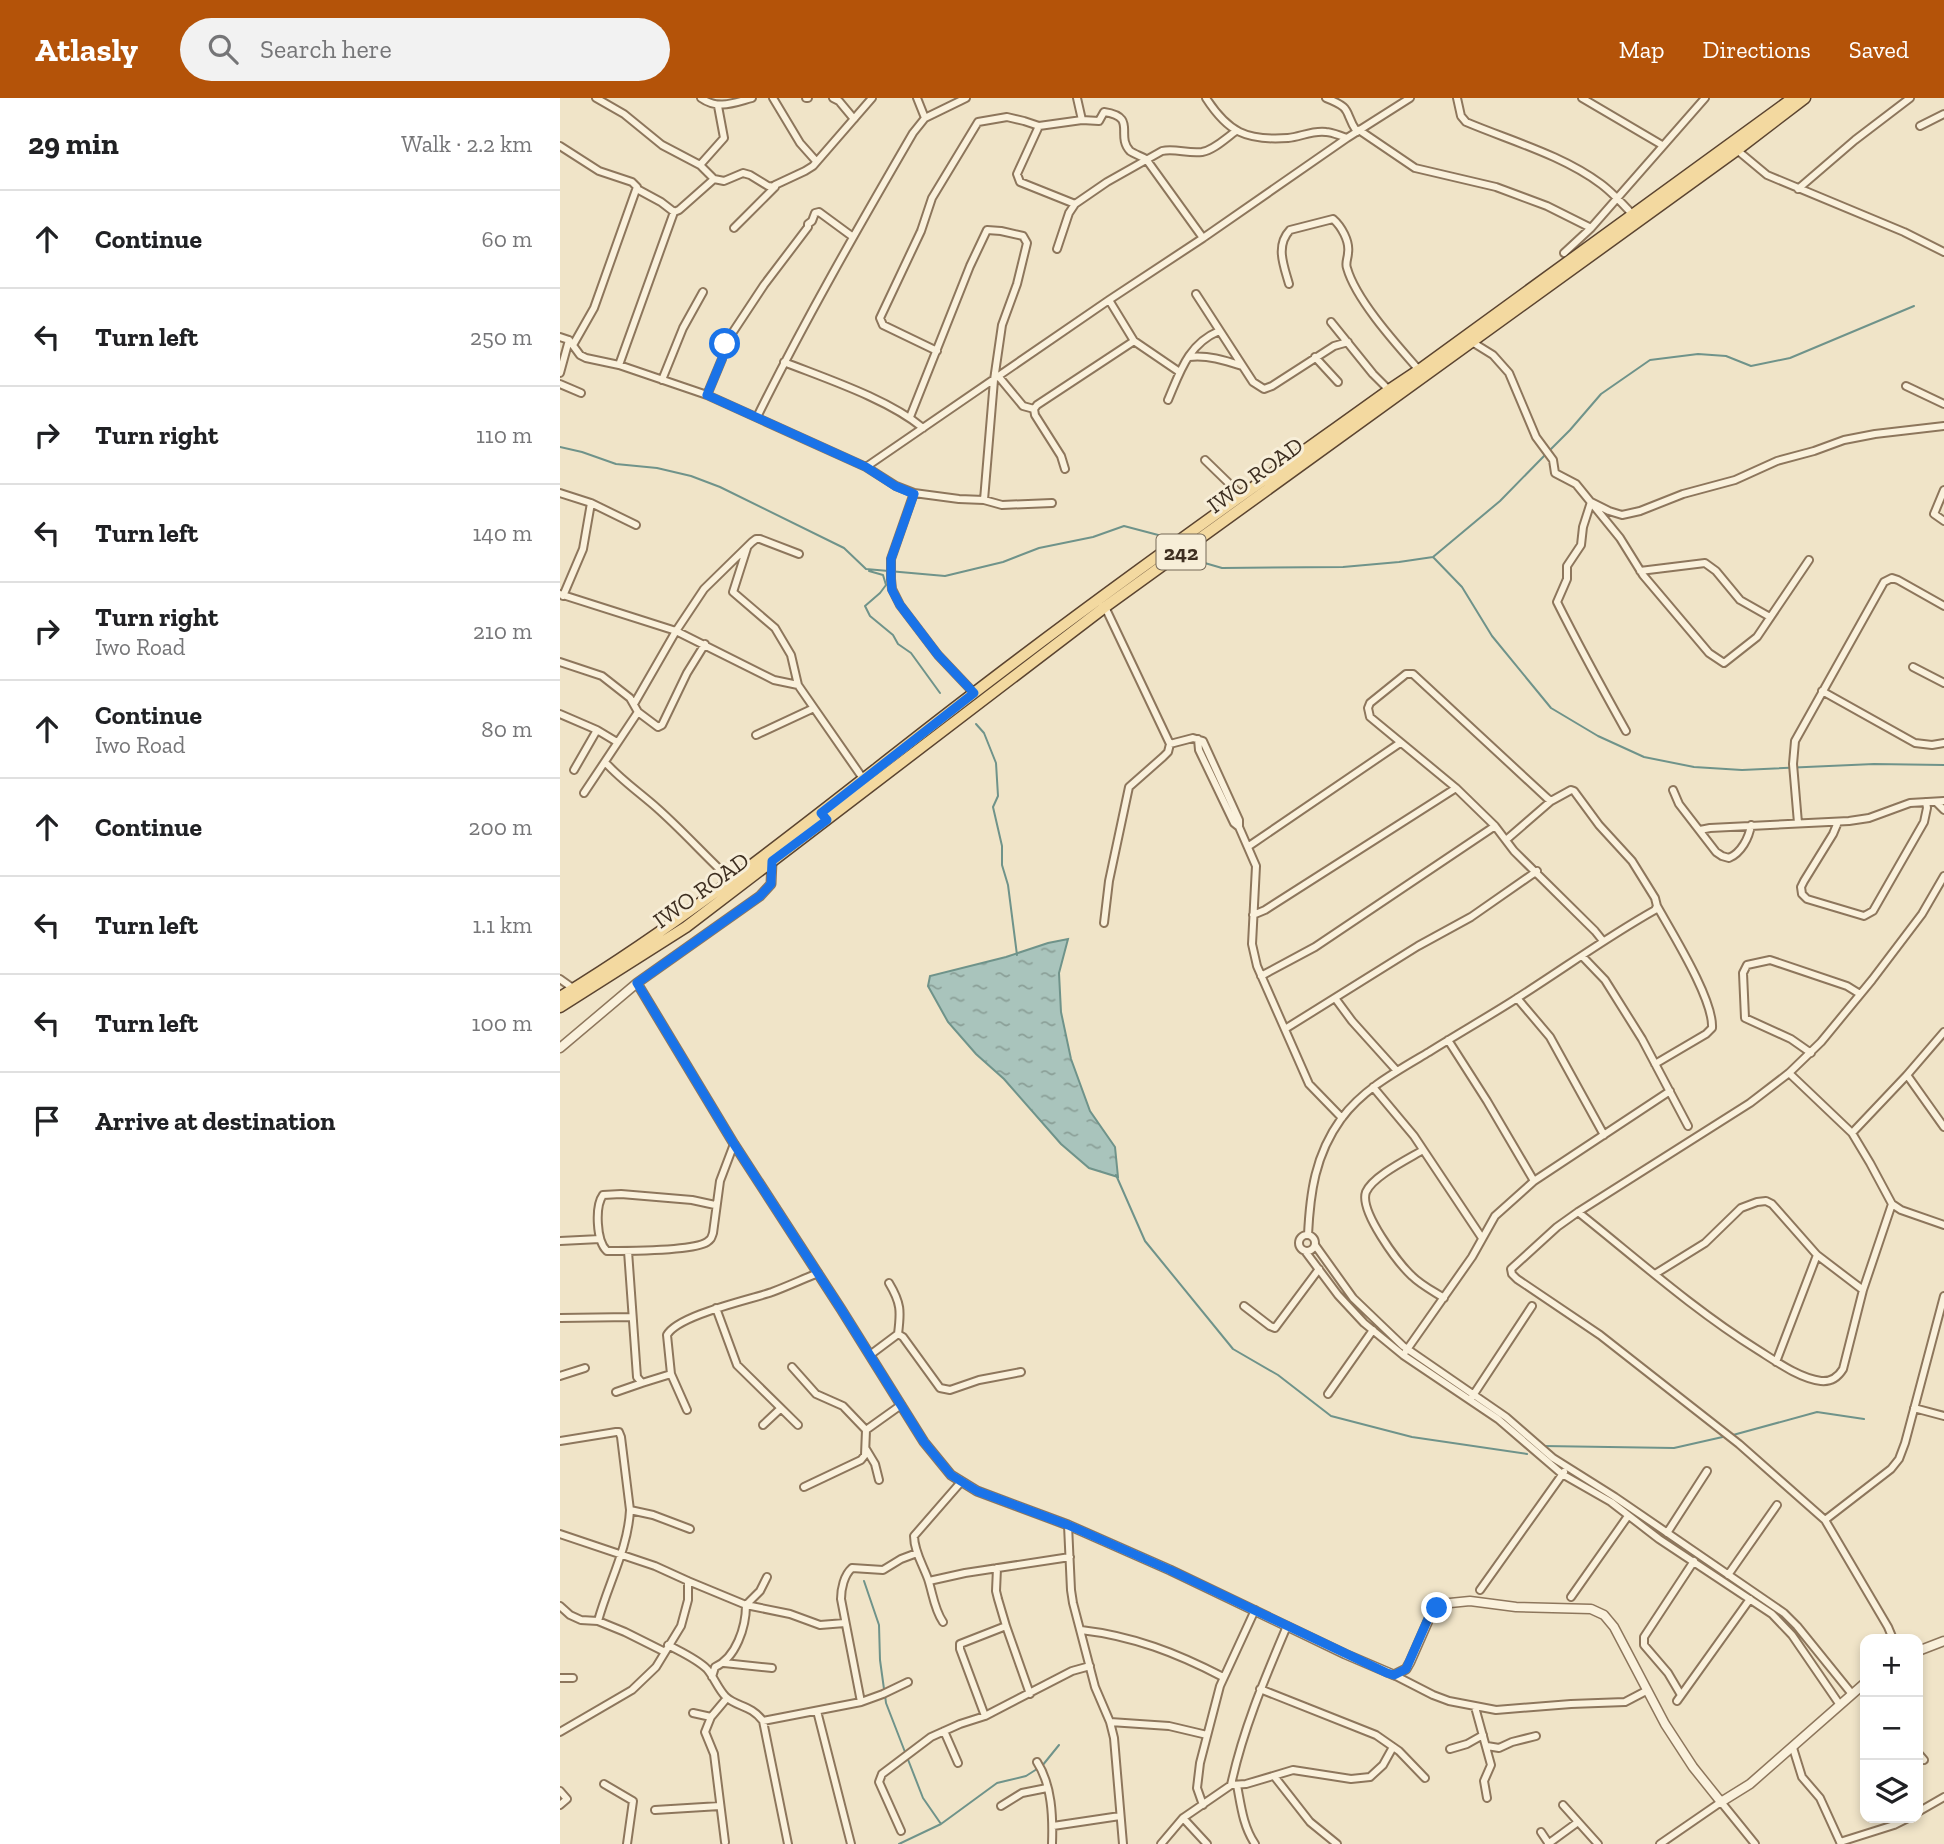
<!DOCTYPE html>
<meta charset="utf-8">
<style>
:root{--surface:#fff;--page:#f2f2f2;--text:#202124;--muted:#757577;--line:#e0e0e0;--accent:#b45309}
body{margin:0;font-family:"Zilla Slab",serif;background:var(--page);color:var(--text)}
.controls{position:absolute;right:21px;bottom:21px;display:grid;overflow:hidden;border-radius:14px;box-shadow:0 4px 10px #0003}
.controls button{width:63px;height:63px;display:grid;place-items:center;padding:0;border:0;border-bottom:2px solid var(--line);background:var(--surface);color:var(--text);font:35px sans-serif}
.stop{position:absolute;width:21px;height:21px;margin:-16px;border:5px solid #1a73e8;border-radius:50%;background:#fff}
.stop.end{background:#1a73e8;border-color:#fff;box-shadow:0 2px 7px #0008}
.list{margin:0;padding:0;list-style:none}
h2{display:flex;justify-content:space-between;align-items:center;height:91px;margin:0;padding:0 28px;font-size:30px}
h2 small{font-size:23px;font-weight:400;color:var(--muted)}
.list li{display:grid;grid-template-columns:46px 1fr auto;gap:21px;align-items:center;box-sizing:border-box;height:98px;padding:0 28px;border-top:2px solid var(--line)}
.list b{display:block;font-size:26px;white-space:nowrap}
.list p{margin:0;font-size:23px;white-space:nowrap;color:var(--muted)}
.list em{font-size:23px;font-style:normal;color:var(--muted)}
.icon{flex:none;width:38px;height:38px;fill:none;stroke:currentColor;stroke-width:2;stroke-linecap:round;stroke-linejoin:round}
.map{position:relative;flex:none;width:1384px;height:1746px;overflow:hidden}
header{display:flex;align-items:center;gap:42px;box-sizing:border-box;height:98px;padding:0 35px;background:var(--accent);color:#fff}
header strong{font-size:33px}
nav{display:flex;gap:38px;margin-inline-start:auto;font-size:24px}
.search{width:490px;height:63px;background:var(--page);display:flex;align-items:center;gap:18px;box-sizing:border-box;padding:0 24px;border-radius:38px;color:var(--muted);font-size:26px}
main{display:flex}
aside{flex:1;background:var(--surface)}
.map>svg:first-child{display:block}
.water{fill:url(#water-ripples);stroke:#6f938a;stroke-width:2}
.lines{fill:none;stroke-linecap:round;stroke-linejoin:round}
.stream{stroke:#6f938a;stroke-width:2}
.minor-casing{stroke:#8d765c;stroke-width:10}
.tertiary-casing{stroke:#8d765c;stroke-width:11}
.primary-casing{stroke:#5b4430;stroke-width:13}
.minor{stroke:#faf1dc;stroke-width:6}
.tertiary{stroke:#faf1dc;stroke-width:8}
.primary{stroke:#f3d9a0;stroke-width:10}
.route{stroke:#1a73e8;stroke-width:9}
.labels{text-anchor:middle;dominant-baseline:central;stroke-width:6;stroke-linejoin:round;paint-order:stroke}
.shield{fill:#f7eed8;stroke:#756857;stroke-width:2}
.shield-label{font-size:21px;font-weight:bold;fill:#3d2e20}
.street-label{font-size:23px;fill:#3d2e20;stroke:#f7eed8}
</style>
<header>
<strong>Atlasly</strong>
<div class="search"><svg class="icon" aria-label="search" viewBox="0 0 24 24"><circle cx="10" cy="10" r="6"/><path d="M15 15l6 6"/></svg>Search here</div>
<nav><a>Map</a><a>Directions</a><a>Saved</a></nav>
</header>
<main>
<aside>
<h2>29 min<small>Walk · 2.2 km</small></h2>
<ul class="list">
<li><svg class="icon" aria-label="ahead" viewBox="0 0 24 24"><path d="M12 20V5M6 11l6-6 6 6"/></svg><div><b>Continue</b></div><em>60 m</em></li>
<li><svg class="icon" aria-label="left" viewBox="0 0 24 24"><path d="M17 20v-9H6M10 6l-5 5 5 5"/></svg><div><b>Turn left</b></div><em>250 m</em></li>
<li><svg class="icon" aria-label="right" viewBox="0 0 24 24"><path d="M7 20v-9h11M14 6l5 5-5 5"/></svg><div><b>Turn right</b></div><em>110 m</em></li>
<li><svg class="icon" aria-label="left" viewBox="0 0 24 24"><path d="M17 20v-9H6M10 6l-5 5 5 5"/></svg><div><b>Turn left</b></div><em>140 m</em></li>
<li><svg class="icon" aria-label="right" viewBox="0 0 24 24"><path d="M7 20v-9h11M14 6l5 5-5 5"/></svg><div><b>Turn right</b><p>Iwo Road</p></div><em>210 m</em></li>
<li><svg class="icon" aria-label="ahead" viewBox="0 0 24 24"><path d="M12 20V5M6 11l6-6 6 6"/></svg><div><b>Continue</b><p>Iwo Road</p></div><em>80 m</em></li>
<li><svg class="icon" aria-label="ahead" viewBox="0 0 24 24"><path d="M12 20V5M6 11l6-6 6 6"/></svg><div><b>Continue</b></div><em>200 m</em></li>
<li><svg class="icon" aria-label="left" viewBox="0 0 24 24"><path d="M17 20v-9H6M10 6l-5 5 5 5"/></svg><div><b>Turn left</b></div><em>1.1 km</em></li>
<li><svg class="icon" aria-label="left" viewBox="0 0 24 24"><path d="M17 20v-9H6M10 6l-5 5 5 5"/></svg><div><b>Turn left</b></div><em>100 m</em></li>
<li><svg class="icon" aria-label="arrive" viewBox="0 0 24 24"><path d="M6 21V4h12l-3 4 3 4H6"/></svg><div><b>Arrive at destination</b></div></li>
</ul>
</aside>
<div class="map">
<svg width="1384" height="1746" viewBox="0 0 1384 1746">
<defs>
<pattern id="water-ripples" width="26" height="14" patternUnits="userSpaceOnUse" patternTransform="scale(1.75)"><rect width="26" height="14" fill="#a9c4bc"/><path d="M2 4q2-2 4 0t4 0M15 11q2-2 4 0t4 0" fill="none" stroke="#8ba098"/></pattern>
</defs>
<rect width="100%" height="100%" fill="#f0e4c8"/>
<path class="water" d="M 508,841 L 499,875 L 501,914 L 511,961 L 530,1013 L 555,1049 L 558,1079 L 529,1070 L 501,1046 L 444,981 L 416,956 L 388,924 L 368,888 L 370,878 L 446,859 L 488,845 Z"/>
<g class="lines">
<path class="stream" d="M 0,349 L 22,354 L 56,366 L 97,370 L 131,378 L 160,389 L 284,450 L 306,471 L 385,478 L 443,464 L 479,450 L 533,439 L 564,428 L 602,438
M 989,353 L 1010,332 L 1041,296 L 1090,262 L 1138,256 L 1166,258 L 1191,268 L 1230,260 L 1354,208
M 624,459 L 662,470 L 783,469 L 839,464 L 873,459 L 902,489 L 932,538 L 991,610 L 1038,638 L 1084,659 L 1134,669 L 1182,672 L 1314,666 L 1384,667
M 873,459 L 940,403 L 985,357
M 309,473 L 323,477 L 326,487 L 320,495 L 305,508 L 310,518 L 333,537 L 338,546 L 351,555 L 380,595
M 416,626 L 424,635 L 436,665 L 438,698 L 433,709 L 442,748 L 442,767 L 448,787 L 457,857
M 556,1077 L 585,1143 L 673,1251 L 718,1277 L 771,1318 L 852,1339 L 967,1356
M 1173,1337 L 1257,1314 L 1304,1321
M 983,1348 L 1114,1350 L 1167,1338
M 304,1483 L 319,1527 L 320,1562 L 324,1591
M 325,1597 L 326,1605 L 345,1654
M 347,1659 L 363,1700 L 381,1726
M 482,1668 L 499,1647
M 339,1746 L 381,1726 L 437,1685 L 466,1678 L 477,1671"/>
<defs>
<path id="minor" d="M 36,0 L 64,16 L 102,47 L 140,67 L 154,81 L 164,83 L 183,75 L 190,77 L 208,88 L 215,89 L 215,87 L 245,73 L 253,68 L 312,0
M 141,0 C 158,12 173,5 192,0
M 213,0 L 240,45 L 256,63
M 246,0 L 248,0
M 273,0 L 279,3 L 294,21
M 357,0 L 365,20
M 517,0 L 522,22
M 646,0 C 668,34 686,43 728,40 C 740,39 753,32 766,34 C 772,34 780,38 787,40
M 766,0 C 794,11 783,13 797,34
M 897,0 L 901,18 L 906,24 C 951,43 1002,57 1041,86 C 1053,95 1063,106 1073,117
M 1022,0 L 1102,47
M 479,28 L 457,76 L 460,84 L 515,106
M 1360,28 L 1384,16
M 799,32 L 855,70 L 936,89 L 987,108 L 1031,130
M 0,48 L 39,73 L 72,84 L 77,89 L 34,210 L 13,247
M 1177,52 L 1207,77 L 1344,134 L 1384,154
M 140,67 L 164,40 L 158,8
M 1238,91 L 1295,42 L 1350,0
M 114,114 L 119,112 L 154,81
M 174,130 L 215,89
M 497,151 L 509,115 L 515,106 L 547,84 L 602,53 C 615,50 628,56 642,54 C 654,52 666,40 676,33
M 1004,155 L 1031,130 L 1145,0
M 729,186 C 724,168 715,148 730,132 L 773,121 C 781,128 790,143 788,155 C 788,160 785,165 787,170 C 796,202 837,247 859,272
M 636,196 L 693,284 L 704,291 L 712,288 L 774,248 L 788,244
M 549,202 L 574,243 L 618,273
M 771,224 L 813,276 L 829,292
M 0,239 L 9,242 L 20,257 L 26,260 L 59,267 L 147,297 L 306,369 L 336,388 L 354,395 L 399,401 L 424,402 L 442,407 L 492,405
M 912,244 L 933,257 L 949,275 L 976,339 L 993,362 L 995,375 L 1016,386 L 1060,440 L 1083,477 L 1149,555 L 1164,565 L 1197,539 L 1249,462
M 377,253 L 323,227 L 320,220 L 361,133 L 372,100 L 418,24 L 447,19 L 464,23 L 479,28 L 522,22 L 539,23 L 544,14 C 578,19 555,37 570,53 C 574,56 581,58 586,61 L 643,140
M 629,259 C 648,257 664,262 682,268
M 755,259 L 778,284
M 224,264 C 267,281 328,301 363,330
M 59,267 L 114,114 L 101,104 L 77,91
M 0,275 L 9,242
M 439,279 L 463,308 L 474,311
M 102,282 L 123,230 L 143,194
M 0,286 L 21,295
M 1346,288 L 1384,306
M 147,297 L 162,261 L 165,246 L 204,187 L 248,129 L 248,126 L 252,123 L 255,115 L 259,114 L 293,139
M 608,302 C 620,274 628,246 659,233
M 474,311 L 477,307 L 574,243
M 474,311 L 475,317 L 501,358 L 505,371
M 197,319 C 245,222 299,128 353,35 L 365,20 L 406,0
M 350,319 L 410,168 L 427,132 L 441,133 L 463,138 L 467,145 L 457,186 L 442,227 L 434,282 L 424,402
M 645,362 L 682,398
M 306,369 L 549,202 L 643,140 L 787,40 L 850,0
M 1384,392 L 1374,416 L 1384,423
M 0,395 L 31,405
M 354,395 L 331,461 L 331,481 L 332,491 L 340,507 L 378,557 L 414,595
M 187,450 L 173,494 L 215,530 L 231,557 L 238,587 L 304,682
M 1080,473 L 1145,465 L 1156,473 L 1180,502 L 1210,519
M 0,496 L 116,533 L 214,582 L 238,587
M 3,498 L 23,451 L 31,405 L 76,427
M 0,564 L 42,578 L 70,600 L 78,614 L 98,629 L 102,627 L 127,575 L 145,546
M 1353,569 L 1384,585
M 1262,593 L 1355,645 L 1372,647 L 1384,645
M 74,606 L 116,533 L 144,491 L 192,444 L 196,441 L 200,441 L 239,456
M 0,616 L 37,632 L 57,644
M 1066,633 C 1042,590 1019,548 997,504 L 1007,481 L 1007,468 L 1021,447 L 1023,429 L 1031,404 L 1049,413 L 1062,417 L 1080,413 L 1123,396 L 1175,382 L 1217,363 L 1254,353 L 1284,342 L 1315,336 L 1384,328
M 196,637 L 254,610
M 638,641 L 639,652 L 674,725 L 679,729 L 696,768 L 692,846 L 697,868 L 749,986 L 782,1020
M 610,646 L 633,640 L 643,643 L 679,722 L 679,729
M 45,664 C 60,681 80,695 97,710 C 123,733 146,759 171,782
M 14,672 L 37,632
M 1113,692 L 1119,706 L 1156,754 L 1162,758 L 1169,760 C 1181,755 1189,740 1191,727
M 24,695 L 78,614
M 1376,704 L 1384,712
M 1278,724 L 1273,736 L 1244,783 L 1241,789 L 1242,796 L 1247,801 L 1304,818 L 1313,813 L 1364,724 L 1367,710 L 1366,704
M 1238,725 L 1233,666 L 1235,643 L 1324,484 L 1332,480 L 1338,482 L 1384,508
M 1140,732 L 1150,730 L 1289,723 L 1309,720 L 1350,705 L 1384,703
M 946,742 L 991,703
M 689,748 L 840,645
M 693,817 L 705,812 L 896,690
M 544,825 L 549,783 L 569,689 L 603,659 L 608,654 L 610,646 L 545,509
M 1022,858 L 1045,882 L 1082,941 L 1128,1028
M 701,878 L 755,849 L 935,728
M 0,881 L 14,891
M 775,900 L 792,923 L 837,973
M 957,900 L 990,939 L 1044,1037
M 725,931 L 858,848 L 911,819 L 977,773
M 888,942 L 927,1003 L 974,1083
M 1251,955 L 1231,941 L 1185,920 L 1183,875 L 1187,867 L 1210,862 L 1287,888 L 1300,896
M 1095,966 L 1146,936 L 1152,930 C 1154,902 1112,835 1097,808
M 1229,975 L 1292,1035 L 1310,1065 L 1332,1106 L 1341,1112 L 1384,1127
M 1347,977 L 1384,1029
M 813,989 L 854,1038 L 922,1140
M 1292,1035 L 1347,977 L 1384,934
M 863,1052 C 848,1061 813,1078 806,1094 C 799,1113 838,1165 852,1178 C 861,1187 873,1193 884,1200
M 155,1107 L 132,1102 L 61,1096 L 43,1097 C 35,1108 36,1143 47,1153 C 65,1153 133,1153 147,1144 C 151,1141 151,1141 153,1135 L 160,1083 L 174,1046
M 1018,1114 C 1077,1161 1134,1212 1198,1252 C 1217,1264 1239,1280 1261,1283 C 1271,1284 1278,1279 1283,1271 L 1303,1192 L 1332,1106
M 748,1137 C 750,1095 755,1057 781,1021 C 803,991 837,973 869,954 C 896,937 924,921 951,904 C 999,874 1045,840 1095,812 L 1097,808 L 1095,800 L 1072,763 L 1039,727 L 1014,693 L 1011,692 L 991,703 L 987,700 L 853,576 L 846,576 L 810,605 L 808,610 L 810,619 L 896,690 L 935,728 L 954,753 L 1035,833 L 1043,843
M739 1145a8 8 0 1 1 16 0a8 8 0 1 1-16 0Z
M 0,1143 L 40,1141
M 755,1147 L 793,1200 L 843,1248 L 946,1319 L 993,1360 L 1055,1399 L 1224,1515 L 1237,1528 L 1292,1596
M 68,1153 L 77,1279 L 82,1285 L 111,1276
M 745,1153 L 778,1197 L 804,1225 L 843,1257 L 938,1321 L 1002,1376 L 1051,1404 L 1099,1441 L 1212,1516 L 1232,1537 L 1280,1607
M 1095,1176 L 1145,1145 L 1181,1110 L 1197,1104 L 1206,1103 L 1212,1106 L 1257,1157 L 1303,1192
M 684,1208 L 710,1228 L 715,1230 L 759,1171
M 156,1210 L 177,1267 L 238,1327
M 0,1220 L 72,1219
M 338,1236 L 343,1239 L 380,1290 L 390,1292 L 419,1282 L 461,1274
M 846,1253 L 912,1159 L 935,1118 L 974,1083 L 1110,993
M 310,1257 L 338,1236 C 341,1213 341,1205 329,1185
M 1216,1264 L 1257,1157
M 232,1269 L 256,1296 L 283,1308 L 306,1332 L 305,1357 L 301,1362 L 244,1389
M 0,1278 L 25,1270
M 56,1294 L 82,1285
M 768,1296 L 813,1232
M 912,1299 L 972,1208
M 1354,1310 L 1384,1318
M 127,1312 L 111,1276 L 107,1237 C 118,1217 189,1202 212,1194 C 228,1188 243,1181 258,1175
M 203,1327 L 220,1311
M 306,1332 L 341,1307
M 0,1343 L 56,1334 L 59,1334 L 61,1339 L 70,1412 C 68,1451 48,1486 38,1523
M 306,1351 L 315,1366 L 319,1382
M 70,1412 L 93,1417 L 130,1431
M 1265,1422 L 1331,1371 L 1339,1361 L 1345,1345 L 1384,1198
M 508,1427 L 511,1492 L 513,1505 L 535,1589 L 550,1624 L 554,1640 L 563,1746
M 1107,1435 L 1147,1373
M 0,1436 L 95,1468 L 128,1483 L 186,1507 L 230,1516 L 260,1527 L 285,1525
M 437,1470 L 436,1493 L 438,1501 L 446,1528 L 470,1596
M 1168,1477 L 1217,1407
M 369,1483 L 405,1475 L 510,1459
M 920,1492 L 1004,1374
M 1011,1499 L 1068,1418
M 0,1508 L 10,1517 L 21,1522 L 38,1523 L 65,1534 L 105,1554
M 383,1524 C 374,1511 373,1496 368,1481 C 363,1467 354,1453 354,1438 L 401,1384
M 521,1532 C 573,1538 617,1555 663,1579
M 1333,1541 L 1328,1529 L 1265,1422 L 1179,1346 L 1040,1237 L 957,1181 L 952,1176 L 951,1171 L 997,1129 L 1018,1114 L 1190,1005 L 1229,975 L 1261,944 L 1312,882 L 1362,816 L 1384,778
M 108,1547 C 121,1554 137,1561 147,1571 C 154,1579 158,1591 166,1599 C 177,1609 191,1607 203,1623 L 228,1746
M 164,1565 L 212,1570
M 834,1577 L 873,1597 L 889,1603 L 936,1612 L 1011,1606 L 1065,1604 L 1086,1593
M 152,1579 L 155,1569 C 176,1560 186,1529 186,1507 L 200,1493 L 207,1479
M 0,1580 L 13,1580
M 700,1591 L 816,1637 L 839,1653 L 865,1680
M 1121,1597 L 1108,1575 L 1084,1547 L 1084,1539 L 1134,1463
M 1117,1603 L 1190,1501
M 301,1604 L 281,1501 C 281,1491 284,1477 292,1470 L 323,1472 L 341,1461 L 357,1455
M 915,1609 L 931,1667 L 924,1683 L 927,1700
M 257,1613 L 291,1746
M 133,1615 L 151,1619
M 425,1618 L 400,1551 L 400,1546 L 446,1528
M 203,1623 L 301,1604 L 323,1596 L 348,1584
M 550,1624 L 609,1628 L 647,1637
M 384,1633 L 398,1665
M 0,1634 L 72,1592 L 96,1569 L 121,1528 L 128,1502 L 128,1483
M 927,1648 L 939,1650 L 952,1644 L 976,1638
M 1233,1650 L 1242,1679 L 1260,1700 L 1281,1746
M 890,1651 L 907,1646 L 923,1637
M 1358,1655 L 1364,1662
M 477,1664 C 492,1687 493,1719 492,1746
M 714,1678 L 750,1724 L 777,1746
M 44,1686 L 73,1703 L 67,1746
M 671,1687 C 683,1631 705,1580 727,1528
M 677,1687 C 681,1708 683,1728 695,1746
M 0,1693 L 7,1701 L 0,1707
M 643,1707 L 637,1690 L 640,1665 L 660,1588 L 695,1512
M 1003,1707 L 1038,1746
M 441,1708 L 462,1695 L 487,1690
M 95,1712 L 160,1708
M 1358,1714 L 1384,1699
M 623,1720 L 647,1746
M 493,1728 L 560,1718
M 341,1733 L 319,1684 L 322,1676 L 371,1639 L 400,1626 L 425,1618 L 512,1573 L 530,1568
M 981,1734 L 989,1746
M 165,1744 L 154,1656 L 145,1634 L 151,1619 L 167,1600
M 1280,1744 L 1334,1727 L 1348,1720
M 601,1746 L 623,1720 L 671,1687 L 686,1686 L 733,1672 L 791,1681 L 810,1679 L 823,1667 L 833,1649
M 988,1746 L 1018,1724
M 1100,1746 L 1161,1704 L 1195,1746"/>
<path id="tertiary" d="M 77,885 L 174,1046 L 281,1211 L 364,1344 L 391,1377 L 417,1393 L 508,1427 L 610,1472 L 785,1556 L 834,1577 L 846,1571 L 850,1564 L 872,1514 L 883,1507 L 890,1505 L 910,1503 L 956,1509 L 1031,1511 L 1044,1517 L 1054,1529 L 1105,1626 L 1133,1669 L 1161,1704 L 1190,1686 L 1305,1585
M 0,950 L 77,885 L 200,798 L 211,786 L 212,763
M 1358,1553 L 1384,1543"/>
<path id="primary" d="M 0,899 C 140,814 267,708 397,608 C 538,499 684,396 829,292 L 859,272 L 1233,0
M 0,909 L 126,829 L 545,509 L 1177,52 L 1245,0"/>
</defs>
<use href="#minor" class="minor-casing"/>
<use href="#tertiary" class="tertiary-casing"/>
<use href="#primary" class="primary-casing"/>
<use href="#minor" class="minor"/>
<use href="#tertiary" class="tertiary"/>
<use href="#primary" class="primary"/>
</g>
<g class="lines">
<path class="route" d="M 165,246 L 162,261 L 147,297 L 306,369 L 335,388 L 354,396 L 331,461 L 331,481 L 332,492 L 340,507 L 378,557 L 414,595 L 261,715 L 267,722 L 212,763 L 211,786 L 200,798 L 77,885 L 174,1046 L 281,1211 L 364,1344 L 391,1377 L 417,1393 L 508,1427 L 610,1472 L 827,1575 L 834,1577 L 846,1571 L 868,1521 L 877,1510"/>
</g>
<g class="labels">
<rect class="shield" x="596.5" y="436.5" width="49" height="35" rx="5"/>
<g class="shield-label">
<text x="621" y="454">242</text>
</g>
<g class="street-label">
<text transform="translate(695 377) rotate(-36)">IWO ROAD</text>
<text transform="translate(141 792) rotate(-36)">IWO ROAD</text>
</g>
</g>
</svg>
<div class="controls">
<button>+</button>
<button>−</button>
<button><svg class="icon" aria-label="layers" viewBox="0 0 24 24"><path d="M12 4l9 5-9 5-9-5zM3 14l9 5 9-5"/></svg></button>
</div>
<div class="stop" style="left:165px;top:246px"></div>
<div class="stop end" style="left:877px;top:1510px"></div>
</div>
</main>
